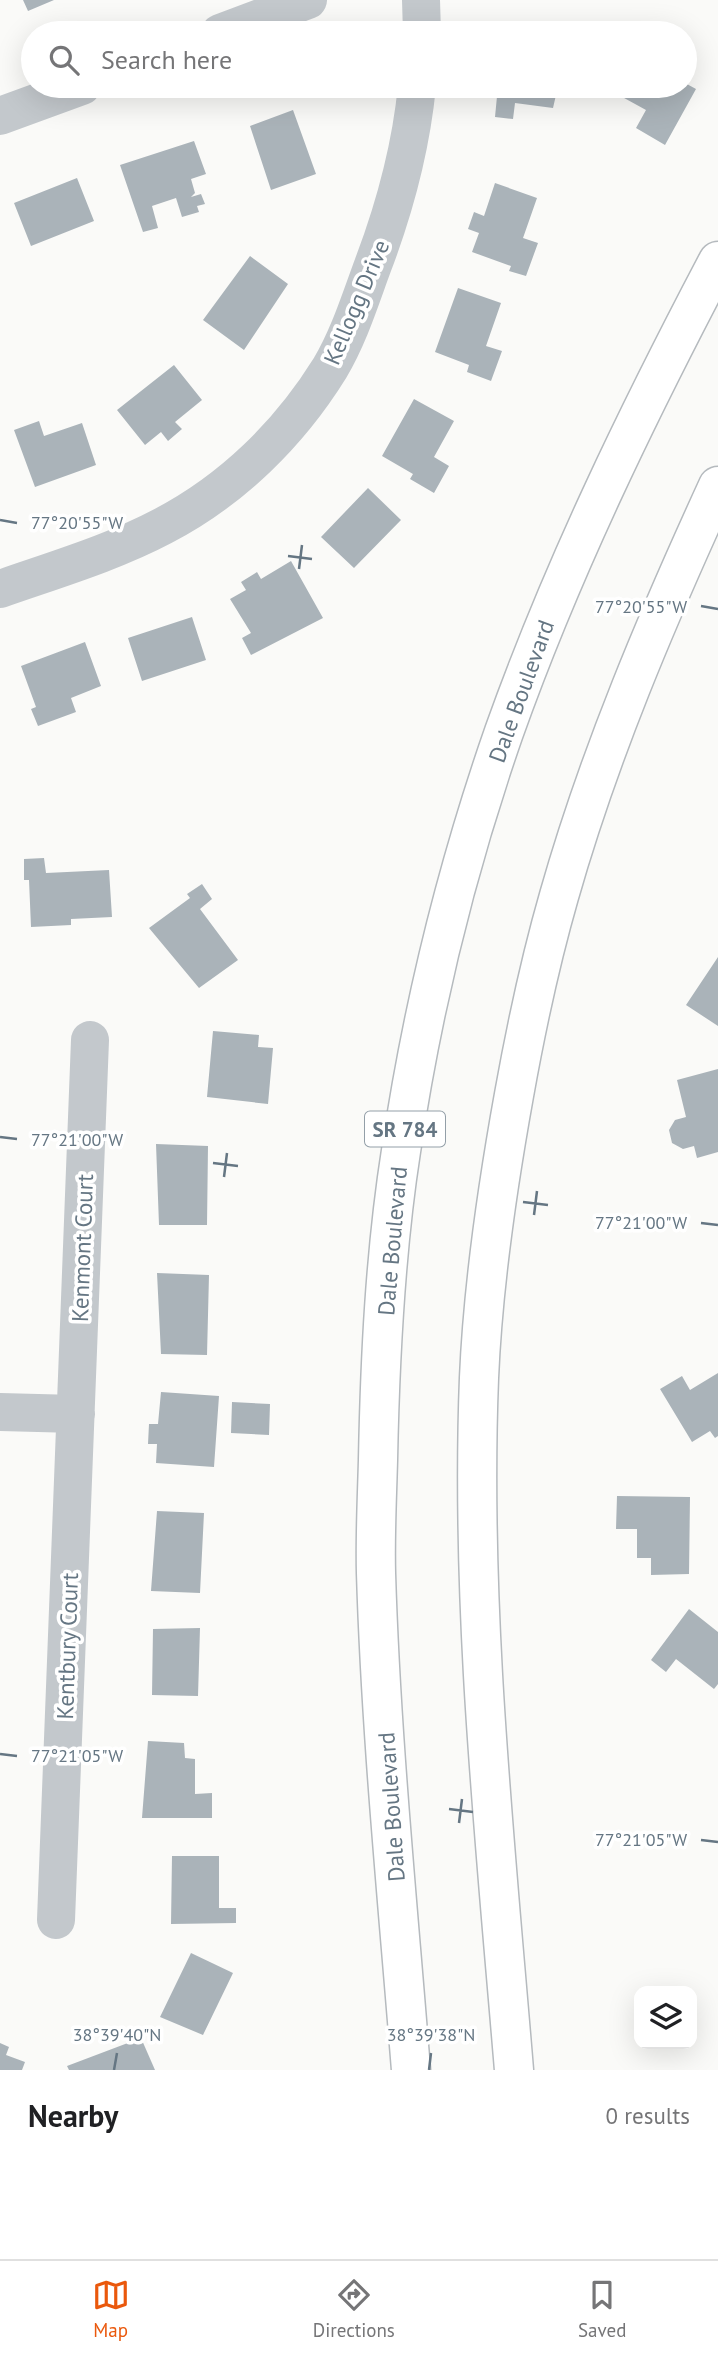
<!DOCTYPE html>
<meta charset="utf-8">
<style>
:root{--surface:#fff;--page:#f6f6f6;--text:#202124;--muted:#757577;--line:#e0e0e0;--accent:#ea580c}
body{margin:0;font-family:"PT Sans",sans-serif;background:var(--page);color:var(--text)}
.controls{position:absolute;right:21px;bottom:21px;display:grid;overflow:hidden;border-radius:14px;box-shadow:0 7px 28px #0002}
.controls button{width:63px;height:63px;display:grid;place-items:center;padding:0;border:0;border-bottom:2px solid var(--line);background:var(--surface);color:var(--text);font:35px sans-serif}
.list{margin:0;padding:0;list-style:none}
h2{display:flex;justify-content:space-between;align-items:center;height:91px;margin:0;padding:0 28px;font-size:30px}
h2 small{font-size:23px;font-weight:400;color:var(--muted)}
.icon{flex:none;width:38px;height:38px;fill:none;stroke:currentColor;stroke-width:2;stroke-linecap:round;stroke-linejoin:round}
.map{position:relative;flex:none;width:718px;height:2070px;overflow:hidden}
.search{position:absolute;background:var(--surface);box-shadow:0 7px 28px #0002;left:21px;right:21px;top:21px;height:77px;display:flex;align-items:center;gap:18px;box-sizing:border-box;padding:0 24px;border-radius:38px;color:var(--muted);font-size:26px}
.sheet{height:189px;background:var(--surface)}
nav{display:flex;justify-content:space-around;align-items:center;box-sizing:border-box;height:98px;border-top:2px solid var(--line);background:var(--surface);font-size:19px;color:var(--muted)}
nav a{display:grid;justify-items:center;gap:4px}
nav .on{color:var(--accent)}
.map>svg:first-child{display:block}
.building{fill:#aab3b9}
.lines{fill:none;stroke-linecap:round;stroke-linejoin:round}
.primary-casing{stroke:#b5babe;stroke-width:41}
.street{stroke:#c3c8cc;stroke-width:38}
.primary{stroke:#fff;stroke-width:38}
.ticks{fill:none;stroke:#657683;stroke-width:2.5}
.labels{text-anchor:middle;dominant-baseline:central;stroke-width:7;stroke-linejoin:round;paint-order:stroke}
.shield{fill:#fff;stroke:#939fa8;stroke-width:2}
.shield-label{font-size:21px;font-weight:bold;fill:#657683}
.street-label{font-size:23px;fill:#657683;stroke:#fff}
.ticks-label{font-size:18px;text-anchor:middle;fill:#657683;stroke:#fff;stroke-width:7;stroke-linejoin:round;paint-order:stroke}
</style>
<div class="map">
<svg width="718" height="2070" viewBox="0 0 718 2070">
<rect width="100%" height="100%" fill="#fafaf8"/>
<path class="building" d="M 23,0 L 54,0 L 28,11 Z
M 685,83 L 696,89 L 665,145 L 636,128 L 646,110 L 615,93 L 620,86 L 685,86 Z
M 498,86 L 573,86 L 571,97 L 556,95 L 553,108 L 515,103 L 513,119 L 495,117 Z
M 293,110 L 316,174 L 271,190 L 250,126 Z
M 194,141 L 206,174 L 191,179 L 195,193 L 191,197 L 201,194 L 205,204 L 197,206 L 199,212 L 182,217 L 176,198 L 152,206 L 158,228 L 143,232 L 120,165 Z
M 77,178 L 94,221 L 31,246 L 14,203 Z
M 495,183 L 537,198 L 523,238 L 538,243 L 526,276 L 509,271 L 511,266 L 472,252 L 479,233 L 468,229 L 474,212 L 484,216 Z
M 250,256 L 288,284 L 244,350 L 203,320 Z
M 458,288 L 501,303 L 486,346 L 502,351 L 491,381 L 467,372 L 469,365 L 435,352 Z
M 174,365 L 202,400 L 175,422 L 182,429 L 168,441 L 161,432 L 145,445 L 117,410 Z
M 414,399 L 454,421 L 434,457 L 449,466 L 434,493 L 410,479 L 413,474 L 382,456 Z
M 39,421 L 44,436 L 82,423 L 96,465 L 35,487 L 14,430 Z
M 368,488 L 401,520 L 354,568 L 321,537 Z
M 291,561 L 323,618 L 251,655 L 242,638 L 251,633 L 230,599 L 246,590 L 241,582 L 257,572 L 261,579 Z
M 192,617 L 206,660 L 142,681 L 128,638 Z
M 85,642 L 101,686 L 71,698 L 76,712 L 38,726 L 31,709 L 36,707 L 21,666 Z
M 44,858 L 46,873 L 109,870 L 112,917 L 71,919 L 71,925 L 31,927 L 29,880 L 24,880 L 24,859 Z
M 202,884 L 212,899 L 200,909 L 238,960 L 199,988 L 149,928 L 190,898 L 187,894 Z
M 718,957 L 718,1026 L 686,1005 Z
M 213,1031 L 259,1035 L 258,1047 L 273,1048 L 268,1104 L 207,1097 Z
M 718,1069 L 718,1152 L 697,1158 L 694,1146 L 683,1149 L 672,1143 L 669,1130 L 675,1120 L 686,1117 L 677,1080 Z
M 156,1144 L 208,1146 L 207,1225 L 159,1225 Z
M 157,1273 L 209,1275 L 207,1355 L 161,1354 Z
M 718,1373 L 718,1436 L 715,1438 L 710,1431 L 692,1442 L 660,1389 L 682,1376 L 690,1390 Z
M 161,1392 L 219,1396 L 214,1467 L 156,1463 L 157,1444 L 148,1444 L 149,1424 L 158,1424 Z
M 232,1402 L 270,1404 L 269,1435 L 231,1433 Z
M 617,1496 L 690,1497 L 689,1574 L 651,1575 L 651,1558 L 637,1558 L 637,1529 L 616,1529 Z
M 157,1511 L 204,1513 L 200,1593 L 151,1591 Z
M 689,1609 L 718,1632 L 718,1684 L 714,1689 L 676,1659 L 666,1672 L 651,1660 Z
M 200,1628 L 198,1696 L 152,1695 L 153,1629 Z
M 148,1741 L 184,1743 L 185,1758 L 195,1759 L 195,1794 L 212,1793 L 212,1818 L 142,1818 Z
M 172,1856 L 219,1856 L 219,1908 L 236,1908 L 236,1923 L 171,1924 Z
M 191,1953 L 233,1973 L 203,2035 L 160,2017 Z
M 141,2038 L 155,2070 L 69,2070 L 67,2066 Z
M 0,2043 L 9,2047 L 6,2055 L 25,2062 L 22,2070 L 0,2070 Z"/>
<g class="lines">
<defs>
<path id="primary" d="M 411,2070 C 398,1905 381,1739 376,1573 C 375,1536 377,1498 378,1460 C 380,1357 385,1253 401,1151 C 422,1009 457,867 504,732 C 562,569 638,413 718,261
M 514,2070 C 495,1840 470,1609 479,1378 C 483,1283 497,1189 514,1095 C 526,1028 540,962 559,896 C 599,755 657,619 718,486"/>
</defs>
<use href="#primary" class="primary-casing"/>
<path class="street" d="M 421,0 L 422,33
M 220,33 L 308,0
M 0,116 L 82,86
M 0,589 C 54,570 112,553 163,526 C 232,490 289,434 330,368 C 349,336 360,300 373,265 C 395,207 411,147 417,86
M 0,1412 L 76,1414
M 56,1920 L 90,1040"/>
<use href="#primary" class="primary"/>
</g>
<path class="ticks" d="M 0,520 L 17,523M 288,556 L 312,559M 299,569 L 302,545M 701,606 L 718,609M 0,1137 L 17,1139M 213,1163 L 238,1166M 224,1177 L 227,1153M 523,1202 L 548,1205M 534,1215 L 537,1191M 701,1223 L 718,1225M 0,1754 L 17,1756M 449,1809 L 473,1812M 459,1823 L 462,1799M 701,1840 L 718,1842M 114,2070 L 117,2053M 429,2070 L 431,2053"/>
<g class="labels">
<rect class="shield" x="365" y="1111.5" width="80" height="35" rx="5"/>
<g class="shield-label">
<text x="405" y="1129">SR 784</text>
</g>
<g class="street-label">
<text transform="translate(356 302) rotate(-67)">Kellogg Drive</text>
<text transform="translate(521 691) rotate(-70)">Dale Boulevard</text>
<text transform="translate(392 1241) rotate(-85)">Dale Boulevard</text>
<text transform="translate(82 1248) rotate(-88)">Kenmont Court</text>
<text transform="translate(67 1646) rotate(-88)">Kentbury Court</text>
<text transform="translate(391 1807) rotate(-94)">Dale Boulevard</text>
</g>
</g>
<g class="ticks-label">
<text x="77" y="529">77°20'55"W</text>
<text x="641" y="613">77°20'55"W</text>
<text x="77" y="1146">77°21'00"W</text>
<text x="641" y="1229">77°21'00"W</text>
<text x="77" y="1762">77°21'05"W</text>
<text x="641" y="1846">77°21'05"W</text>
<text x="117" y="2041">38°39'40"N</text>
<text x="431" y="2041">38°39'38"N</text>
</g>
</svg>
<div class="controls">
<button><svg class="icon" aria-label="layers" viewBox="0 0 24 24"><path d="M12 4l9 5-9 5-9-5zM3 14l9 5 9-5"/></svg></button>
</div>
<div class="search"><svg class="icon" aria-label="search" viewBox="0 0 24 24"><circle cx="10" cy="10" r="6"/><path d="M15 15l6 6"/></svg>Search here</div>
</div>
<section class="sheet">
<h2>Nearby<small>0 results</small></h2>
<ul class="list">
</ul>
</section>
<nav>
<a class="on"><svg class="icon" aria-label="map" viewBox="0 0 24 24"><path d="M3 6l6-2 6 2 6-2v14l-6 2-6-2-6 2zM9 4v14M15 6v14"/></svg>Map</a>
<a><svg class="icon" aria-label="directions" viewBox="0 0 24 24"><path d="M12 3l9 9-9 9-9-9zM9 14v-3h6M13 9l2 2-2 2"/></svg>Directions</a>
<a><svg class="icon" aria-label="saved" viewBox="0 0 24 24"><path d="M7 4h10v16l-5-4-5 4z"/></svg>Saved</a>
</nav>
